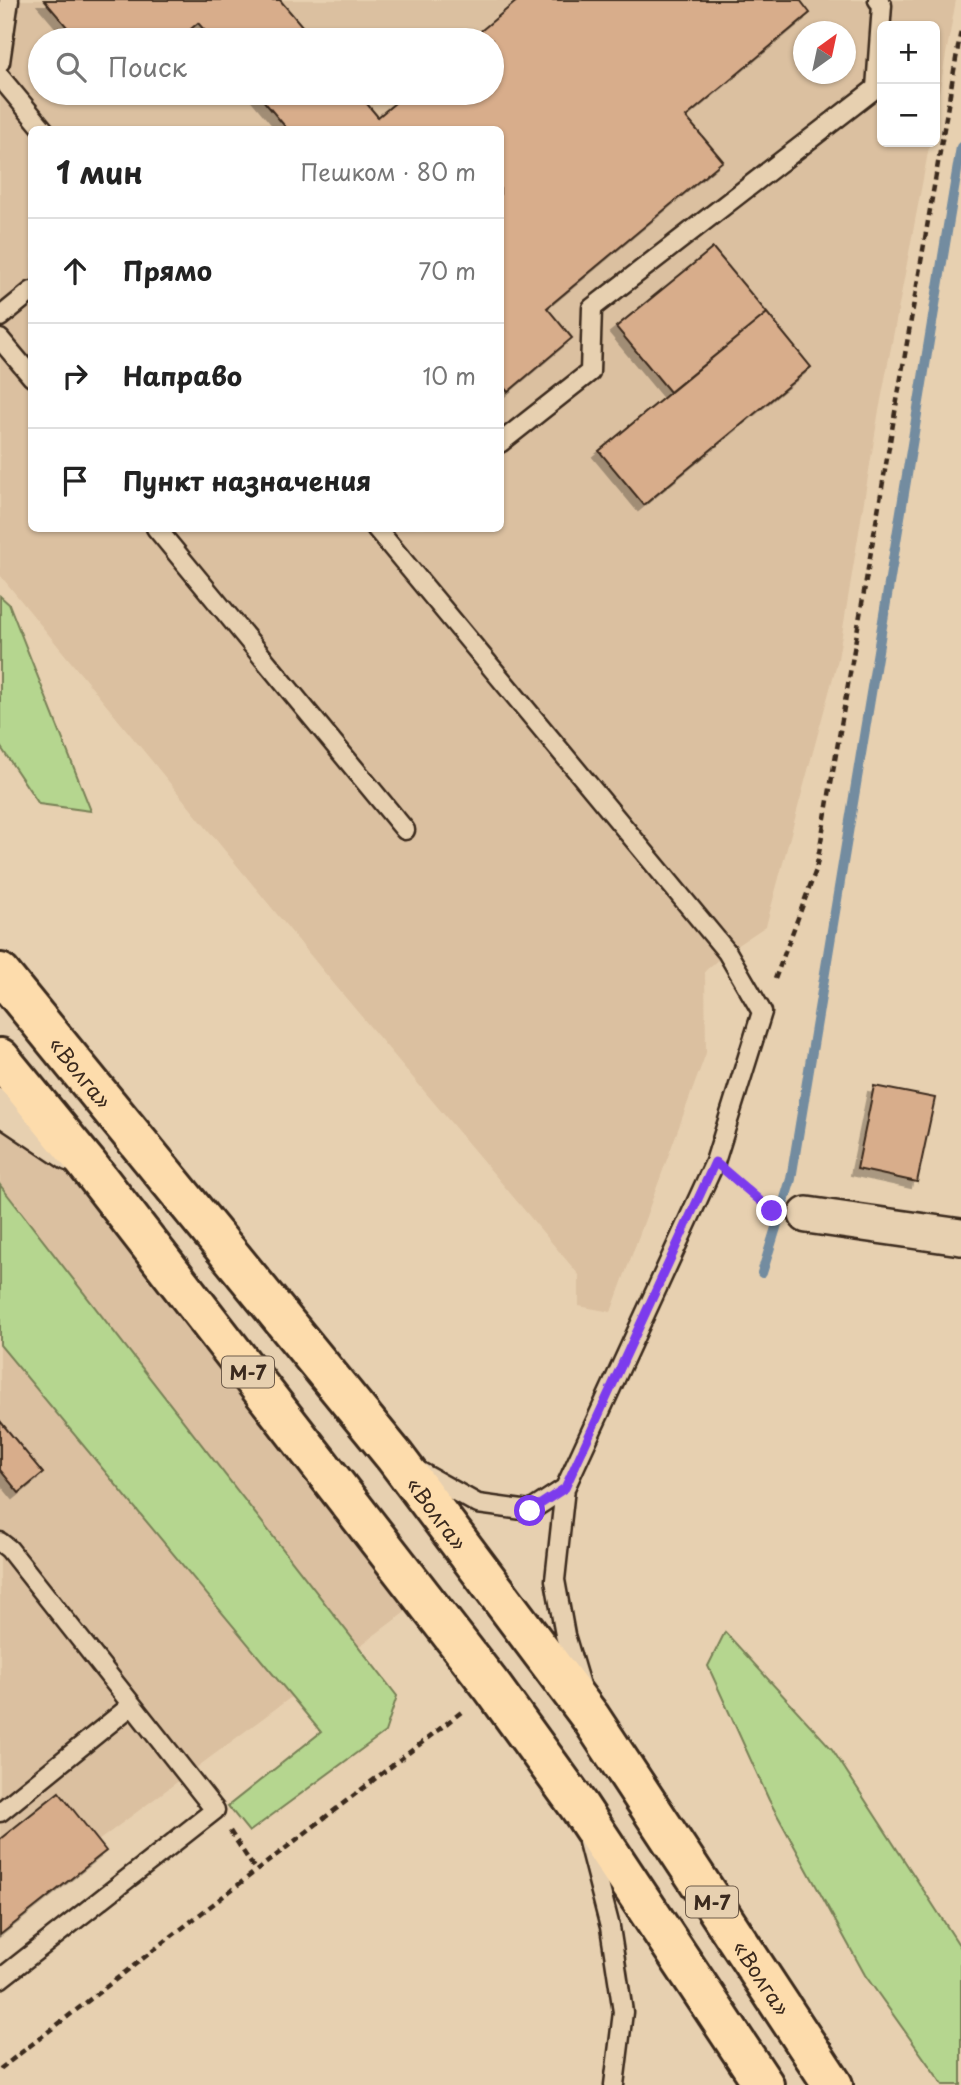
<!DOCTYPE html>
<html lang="ru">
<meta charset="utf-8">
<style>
:root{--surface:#fff;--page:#f6f6f6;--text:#222;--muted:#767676;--line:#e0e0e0}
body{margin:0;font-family:"Playpen Sans",sans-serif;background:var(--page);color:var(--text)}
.controls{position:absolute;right:21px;top:21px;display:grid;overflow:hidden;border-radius:10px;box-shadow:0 2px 5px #0004}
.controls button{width:63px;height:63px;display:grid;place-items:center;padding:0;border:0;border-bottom:2px solid var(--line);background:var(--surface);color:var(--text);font:35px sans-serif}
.compass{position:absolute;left:793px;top:21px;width:63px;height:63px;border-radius:50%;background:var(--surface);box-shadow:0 2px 5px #0004;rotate:33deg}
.stop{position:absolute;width:21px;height:21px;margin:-16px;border:5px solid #7c3aed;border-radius:50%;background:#fff}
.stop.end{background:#7c3aed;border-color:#fff;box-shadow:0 2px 7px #0008}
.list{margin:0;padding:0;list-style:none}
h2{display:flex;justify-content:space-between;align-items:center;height:91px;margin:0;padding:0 28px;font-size:30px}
h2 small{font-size:23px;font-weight:400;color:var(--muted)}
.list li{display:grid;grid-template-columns:46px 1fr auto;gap:21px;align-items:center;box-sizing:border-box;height:105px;padding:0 28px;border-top:2px solid var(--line)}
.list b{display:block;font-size:26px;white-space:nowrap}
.list em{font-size:23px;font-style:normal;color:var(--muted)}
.icon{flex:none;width:38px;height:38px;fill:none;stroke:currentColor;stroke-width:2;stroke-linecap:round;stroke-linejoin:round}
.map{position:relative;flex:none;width:961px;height:2085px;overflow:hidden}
.search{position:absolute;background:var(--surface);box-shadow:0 2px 5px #0004;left:28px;top:28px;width:476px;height:77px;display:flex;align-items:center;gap:18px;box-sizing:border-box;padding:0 24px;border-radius:38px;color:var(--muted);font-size:26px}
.panel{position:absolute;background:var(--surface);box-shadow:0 2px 5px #0004;left:28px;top:126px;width:476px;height:406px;border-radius:10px}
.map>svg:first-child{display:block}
.built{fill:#dbc0a0;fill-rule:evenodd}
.green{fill:#b5d68f;stroke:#788056;stroke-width:2}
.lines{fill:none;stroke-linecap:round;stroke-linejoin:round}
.stream{stroke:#738ca0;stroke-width:10}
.building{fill:#d8ad8b;stroke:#3b2a1e;stroke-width:2;filter:url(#shadow)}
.service-casing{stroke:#3b2a1e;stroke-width:23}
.minor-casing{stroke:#3b2a1e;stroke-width:40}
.trunk-casing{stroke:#3b2a1e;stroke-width:44}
.path{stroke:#3b2a1e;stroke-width:4.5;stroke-dasharray:7 5;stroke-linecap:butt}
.service{stroke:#e7d0b0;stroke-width:18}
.minor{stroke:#e7d0b0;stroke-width:35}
.trunk{stroke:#fddcac;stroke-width:38}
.route{stroke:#7c3aed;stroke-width:9}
.labels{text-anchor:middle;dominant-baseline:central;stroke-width:5;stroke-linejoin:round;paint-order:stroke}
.shield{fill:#e7d0b0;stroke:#6f5c4a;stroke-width:2}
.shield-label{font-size:19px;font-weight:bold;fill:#3b2a1e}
.street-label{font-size:21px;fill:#3b2a1e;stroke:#e7d0b0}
</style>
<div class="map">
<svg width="961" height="2085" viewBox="0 0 961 2085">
<defs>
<filter id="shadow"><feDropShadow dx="-6" dy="6" stdDeviation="0" flood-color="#0004"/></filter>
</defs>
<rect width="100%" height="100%" fill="#e7d0b0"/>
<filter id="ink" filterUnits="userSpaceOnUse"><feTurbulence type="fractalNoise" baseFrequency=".0143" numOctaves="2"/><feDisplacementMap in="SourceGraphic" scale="14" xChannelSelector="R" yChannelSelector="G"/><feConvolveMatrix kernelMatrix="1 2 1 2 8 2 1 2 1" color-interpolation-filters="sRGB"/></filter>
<g filter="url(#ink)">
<path class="built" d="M 0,0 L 956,0 L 935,115 L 935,26 L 882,26 L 882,142 L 930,142 L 878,416 L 838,659 L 766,926 L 727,952 L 705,971 L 706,1053 L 611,1312 L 579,1306 L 579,1275 L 329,978 L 0,575 ZM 804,32 L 846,32 L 846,74 L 804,74 ZM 40,40 L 492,40 L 492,93 L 40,93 ZM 32,130 L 500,130 L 500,528 L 32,528 Z
M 0,1089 L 416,1604 L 0,1914 Z"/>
<path class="green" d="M 0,596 L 9,604 L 91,811 L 39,804 L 0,746 Z
M 0,1185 L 397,1696 L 385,1732 L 249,1832 L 228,1806 L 321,1732 L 0,1345 Z
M 725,1632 L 832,1749 L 961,1948 L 961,2085 L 943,2085 L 865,1975 L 769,1800 L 708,1666 Z"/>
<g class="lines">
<path class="stream" d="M 762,1273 L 791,1179 L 961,147"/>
</g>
<path class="building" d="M 44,0 L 280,0 L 314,40 L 213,40 L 198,23 L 178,40 L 78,40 Z
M 518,0 L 800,0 L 810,13 L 686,117 L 723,161 L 547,308 L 572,338 L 508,392 L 500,383 L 500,130 L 288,130 L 257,93 L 358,93 L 378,117 L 407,93 L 492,93 L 492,40 L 470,40 Z
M 713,248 L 767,313 L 670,392 L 616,327 Z
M 767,313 L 811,367 L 644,505 L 599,451 Z
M 874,1086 L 935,1098 L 917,1182 L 857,1169 Z
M 0,1421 L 43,1473 L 19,1493 L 0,1470 Z
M 59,1792 L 106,1851 L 0,1935 L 0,1839 Z"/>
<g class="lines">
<defs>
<path id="service" d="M 0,62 L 9,0
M 0,77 L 44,130
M 0,317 L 32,291
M 0,339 L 32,377
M 500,443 L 590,372 L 592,308 L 876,88 L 882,5 L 878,0
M 156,528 L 405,830
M 376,528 L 727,952 L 762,1012 L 715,1162 L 565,1488
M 417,1470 L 478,1504 L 530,1511 L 565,1488 L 555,1580 L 565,1635 L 580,1685
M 0,1542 L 9,1549 L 215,1810 L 0,1979
M 0,1812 L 132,1705
M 588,1842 L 610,1927 L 623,2012 L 614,2085"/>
<path id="minor" d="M 0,1106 L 70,1153
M 807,1215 L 961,1237"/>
<g id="trunk">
<path id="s1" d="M 0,973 L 395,1457 L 591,1718 L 833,2085"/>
<path d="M 0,1058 L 87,1164 L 493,1688 L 580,1808 L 764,2085"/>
</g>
</defs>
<use href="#service" class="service-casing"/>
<use href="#minor" class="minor-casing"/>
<use href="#trunk" class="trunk-casing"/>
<path class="path" d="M 775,979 L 816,870 L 961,30
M 737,1181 L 772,1211
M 230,1831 L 256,1871
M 0,2069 L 464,1710"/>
<use href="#service" class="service"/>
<use href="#minor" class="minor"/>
<use href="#trunk" class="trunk"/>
</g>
</g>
<g class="lines" filter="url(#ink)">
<path class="route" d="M 530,1511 L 565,1488 L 715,1162 L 772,1211"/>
</g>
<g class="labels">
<g class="shield">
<rect x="222" y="1356.5" width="52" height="31" rx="5"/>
<rect x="686" y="1886.5" width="52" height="31" rx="5"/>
</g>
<g class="shield-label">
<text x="248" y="1372">М-7</text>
<text x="712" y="1902">М-7</text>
</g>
<g class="street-label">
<text stroke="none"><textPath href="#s1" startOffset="128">«Волга»</textPath></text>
<text stroke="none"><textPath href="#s1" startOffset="695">«Волга»</textPath></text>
<text stroke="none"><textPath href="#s1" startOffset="1262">«Волга»</textPath></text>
</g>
</g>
</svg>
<div class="controls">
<button>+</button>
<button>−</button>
</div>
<svg class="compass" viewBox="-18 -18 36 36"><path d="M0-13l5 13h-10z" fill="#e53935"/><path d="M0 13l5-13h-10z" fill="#767676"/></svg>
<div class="stop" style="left:530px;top:1511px"></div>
<div class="stop end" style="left:772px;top:1211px"></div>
<div class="search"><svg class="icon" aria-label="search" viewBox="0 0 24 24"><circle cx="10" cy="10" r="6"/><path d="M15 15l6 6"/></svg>Поиск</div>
<section class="panel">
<h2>1 мин<small>Пешком · 80 m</small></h2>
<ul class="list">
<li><svg class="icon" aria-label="ahead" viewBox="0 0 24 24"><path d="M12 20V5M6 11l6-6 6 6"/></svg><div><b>Прямо</b></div><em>70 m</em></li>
<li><svg class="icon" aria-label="right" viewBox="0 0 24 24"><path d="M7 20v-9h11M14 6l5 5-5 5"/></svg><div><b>Направо</b></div><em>10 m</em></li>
<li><svg class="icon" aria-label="arrive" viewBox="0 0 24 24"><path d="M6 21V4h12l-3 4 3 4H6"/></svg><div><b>Пункт назначения</b></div></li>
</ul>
</section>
</div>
